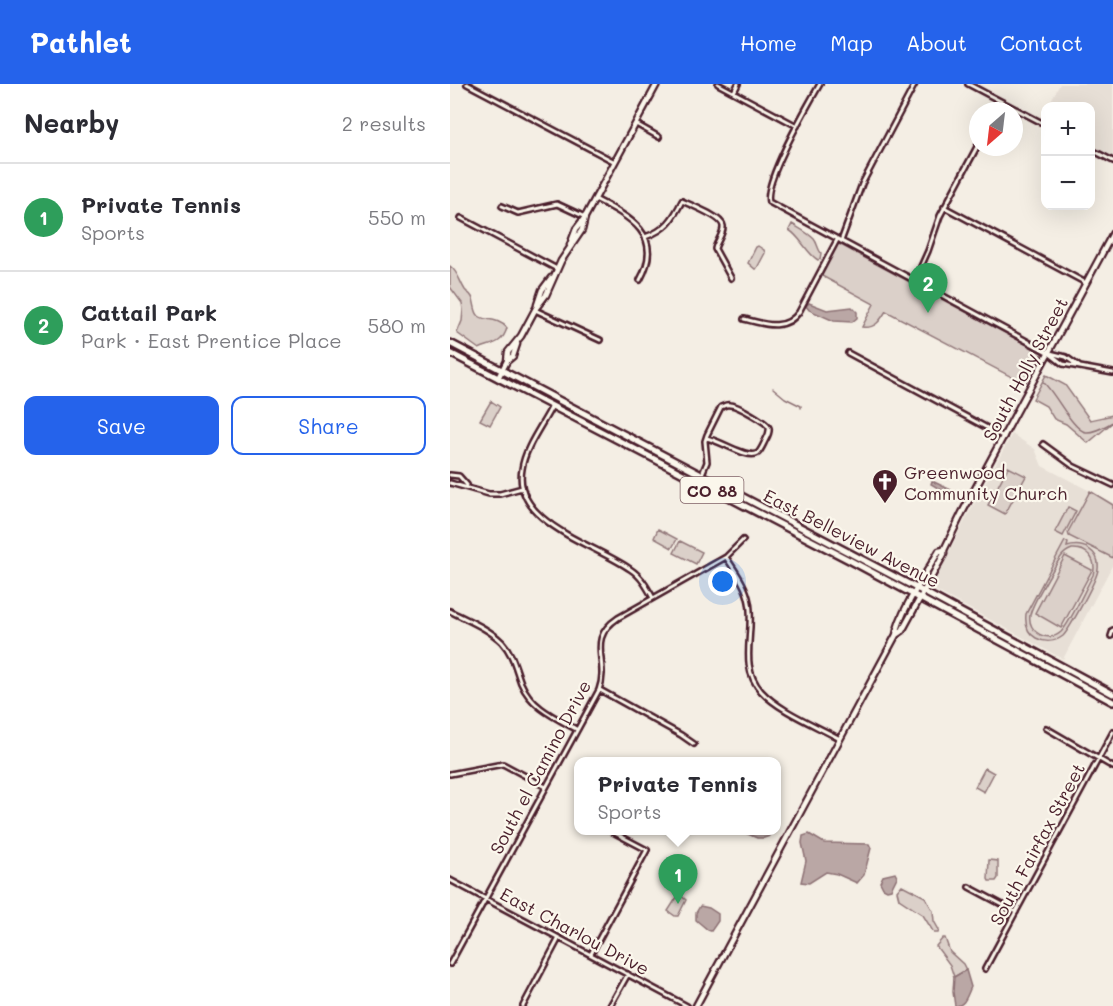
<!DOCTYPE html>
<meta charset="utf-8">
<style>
:root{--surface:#fff;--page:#f7f7f7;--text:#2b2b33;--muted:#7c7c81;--line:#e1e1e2;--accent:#2563eb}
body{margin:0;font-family:Mali,sans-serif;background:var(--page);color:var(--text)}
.controls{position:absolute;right:18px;top:18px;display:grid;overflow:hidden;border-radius:12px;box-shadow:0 6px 24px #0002}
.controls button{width:54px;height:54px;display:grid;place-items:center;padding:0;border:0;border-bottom:2px solid var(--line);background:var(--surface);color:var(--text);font:30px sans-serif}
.compass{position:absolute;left:519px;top:18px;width:54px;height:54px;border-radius:50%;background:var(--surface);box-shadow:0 6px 24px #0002;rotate:208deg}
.you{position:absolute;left:273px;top:498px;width:21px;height:21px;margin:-15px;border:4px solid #fff;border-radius:50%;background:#1a73e8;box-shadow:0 0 0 9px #1a73e833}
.badge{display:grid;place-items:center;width:39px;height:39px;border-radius:50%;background:var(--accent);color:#fff;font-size:20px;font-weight:700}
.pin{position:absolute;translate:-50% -50px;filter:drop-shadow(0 2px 3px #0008)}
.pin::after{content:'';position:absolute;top:32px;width:21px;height:18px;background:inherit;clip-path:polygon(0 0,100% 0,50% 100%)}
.popup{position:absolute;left:124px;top:673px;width:207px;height:78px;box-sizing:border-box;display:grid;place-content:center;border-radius:12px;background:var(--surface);filter:drop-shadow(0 2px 4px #0005);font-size:20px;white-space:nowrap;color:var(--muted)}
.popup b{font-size:22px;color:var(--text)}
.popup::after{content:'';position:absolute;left:50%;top:100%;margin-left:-12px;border:12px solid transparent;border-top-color:var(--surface)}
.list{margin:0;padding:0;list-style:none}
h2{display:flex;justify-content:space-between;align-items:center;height:78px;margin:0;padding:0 24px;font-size:26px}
h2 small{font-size:20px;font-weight:400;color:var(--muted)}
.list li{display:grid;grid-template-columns:39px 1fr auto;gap:18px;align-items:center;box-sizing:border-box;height:108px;padding:0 24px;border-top:2px solid var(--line)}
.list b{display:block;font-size:22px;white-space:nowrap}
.list p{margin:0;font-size:20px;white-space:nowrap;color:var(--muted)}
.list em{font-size:20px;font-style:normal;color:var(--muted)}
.actions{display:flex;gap:12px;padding:18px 24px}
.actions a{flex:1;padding:14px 0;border:2px solid var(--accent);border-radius:12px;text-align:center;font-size:21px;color:var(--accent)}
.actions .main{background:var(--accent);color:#fff}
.map{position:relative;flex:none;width:663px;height:922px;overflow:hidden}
header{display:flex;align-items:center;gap:36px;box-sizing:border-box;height:84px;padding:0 30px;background:var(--accent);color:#fff}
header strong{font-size:28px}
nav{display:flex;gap:33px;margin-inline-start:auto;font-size:21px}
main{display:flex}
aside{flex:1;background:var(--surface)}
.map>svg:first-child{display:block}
.built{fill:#e7dfd6}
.green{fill:#dbd0c9;stroke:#92787a;stroke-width:1.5;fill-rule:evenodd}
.water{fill:#baa7a5;stroke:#8d7174;stroke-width:1.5}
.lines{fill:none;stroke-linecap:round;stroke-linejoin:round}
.stream{stroke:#8d7174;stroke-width:1.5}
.street-casing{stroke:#4a1f2b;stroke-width:8}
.secondary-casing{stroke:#4a1f2b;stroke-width:9}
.primary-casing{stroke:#4a1f2b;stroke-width:10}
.street{stroke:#fbf7ec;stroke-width:3}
.secondary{stroke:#fbf7ec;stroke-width:4.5}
.primary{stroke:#fbf7ec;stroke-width:5}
.labels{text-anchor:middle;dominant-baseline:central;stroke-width:4.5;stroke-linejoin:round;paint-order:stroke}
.shield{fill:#fbf7ec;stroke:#7f6065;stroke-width:1.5}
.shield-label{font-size:16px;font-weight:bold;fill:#4a1f2b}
.street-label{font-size:18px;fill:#4a1f2b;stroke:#fbf7ec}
.poi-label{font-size:18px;fill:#4a1f2b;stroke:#fbf7ec;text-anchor:start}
</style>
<header>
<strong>Pathlet</strong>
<nav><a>Home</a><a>Map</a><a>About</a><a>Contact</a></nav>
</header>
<main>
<aside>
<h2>Nearby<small>2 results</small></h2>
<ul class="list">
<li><span class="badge" style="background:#2e9e5b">1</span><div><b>Private Tennis</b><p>Sports</p></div><em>550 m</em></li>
<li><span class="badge" style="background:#2e9e5b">2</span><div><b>Cattail Park</b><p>Park · East Prentice Place</p></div><em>580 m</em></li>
</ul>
<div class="actions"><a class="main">Save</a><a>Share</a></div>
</aside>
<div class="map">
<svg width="663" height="922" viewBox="0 0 663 922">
<rect width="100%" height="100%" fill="#f4eee4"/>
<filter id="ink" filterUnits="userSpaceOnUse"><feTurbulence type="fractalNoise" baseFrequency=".0167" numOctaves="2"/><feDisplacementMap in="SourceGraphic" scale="12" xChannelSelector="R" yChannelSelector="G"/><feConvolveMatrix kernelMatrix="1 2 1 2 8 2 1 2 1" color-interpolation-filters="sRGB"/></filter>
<g filter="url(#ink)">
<path class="built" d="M 610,0 L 663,0 L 663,75 L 641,63 L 640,22 L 598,22 Z
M 562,350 L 585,365 L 592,382 L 663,419 L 663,480 L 613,575 L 481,504 L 512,442 Z"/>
<path class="green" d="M 342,140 C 350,145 357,148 364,155 C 368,160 367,164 371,169 L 370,175 L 368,176 C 356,169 351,153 339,146 Z
M 389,160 L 592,269 L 575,300 L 436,227 C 430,237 425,245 412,243 L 424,220 L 370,191 L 387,161 Z
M 308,162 L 314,166 L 315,169 L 307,184 L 305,185 L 298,179 L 306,163 Z
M 0,182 C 9,189 9,197 15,206 C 19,211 18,207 22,213 C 25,218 24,226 28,231 C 32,238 47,232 57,244 C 52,261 42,259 29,265 L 7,249 L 12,237 L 13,226 L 12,219 L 0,203 Z
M 596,291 L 615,301 L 640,336 L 663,331 L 663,338 L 638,359 L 616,340 L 604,335 L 596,322 L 583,315 Z
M 41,317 L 50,323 L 40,341 L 30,336 Z
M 558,383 L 576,392 L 555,430 L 538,421 Z
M 640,407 L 663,421 L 663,474 L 619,452 L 618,448 Z
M 618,423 L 626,427 L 613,452 L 605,448 Z
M 208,445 L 227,455 L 222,464 L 204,454 Z
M 230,457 L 252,468 L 246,480 L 224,469 Z
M 615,457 L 618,459 L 617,463 C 633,458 650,467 648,485 C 648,494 619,546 613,552 C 605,558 595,559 586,554 C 577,549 575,539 576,530 ZM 622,465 C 638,464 647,476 643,491 C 635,505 621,538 611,548 C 598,560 577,548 580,531 C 582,520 604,483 611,473 C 614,469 617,467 622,465 Z
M 615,472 L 642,486 L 611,544 L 585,529 Z
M 535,684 L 544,689 L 534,708 L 525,703 Z
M 539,776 L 548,777 L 548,794 L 546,797 L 539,797 L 538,795 Z
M 452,801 L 475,813 L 483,827 L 484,837 L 489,846 L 488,849 L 484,849 L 473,831 L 449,815 L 447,807 Z
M 229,810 L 236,816 L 228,832 L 225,832 L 218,827 Z
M 493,854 L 495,854 L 500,868 L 513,880 L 516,886 L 504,893 L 500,881 L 486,862 Z"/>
<path class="water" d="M 359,219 L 377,226 L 402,223 L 407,228 L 407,234 L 402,238 L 384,237 L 359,226 L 356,222 Z
M 482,397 L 505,408 L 505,414 L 481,400 Z
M 291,747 L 321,747 L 320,752 L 314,754 L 307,754 Z
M 359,750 L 374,759 L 419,760 L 421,764 L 414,791 L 407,799 L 387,790 L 376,788 L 359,799 L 351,798 L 356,777 L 352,759 L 353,752 Z
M 445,789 L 447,793 L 441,805 L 437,806 L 433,804 L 430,798 L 433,792 Z
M 250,822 L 259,824 L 268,830 L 268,837 L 261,847 L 258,846 L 246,836 L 246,829 Z
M 516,886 L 521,903 C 517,911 515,922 505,922 L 503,908 L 504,893 Z"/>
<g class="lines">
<path class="stream" d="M 593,298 C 605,308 623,347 636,348 C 645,349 655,342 663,338
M 323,304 L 335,314 L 351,322 L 351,324"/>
<defs>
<path id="street" d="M 17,0 L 165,78
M 268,0 L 347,42
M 370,0 C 358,21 313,98 319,118 L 599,269 L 613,280 L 630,283
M 518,0 L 596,41
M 284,8 L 288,0
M 547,27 L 552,18
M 186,40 L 209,53
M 640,65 L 663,77
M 145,115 C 180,133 215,151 190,196
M 52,122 L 68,129 L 107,120 L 135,133
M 494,123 L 636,199
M 11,134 L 107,185
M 195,153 C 216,146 223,135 232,117 C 241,121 272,133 273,142 C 274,150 266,158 265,165 L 281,194
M 391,157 L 412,100 L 465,0
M 465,196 L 478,167 L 490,132 L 528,61
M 85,226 L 150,256
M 294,235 C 314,240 335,248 349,228 L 387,156
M 398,269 L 554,353
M 600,269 L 616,273 L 630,283 L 663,289
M 102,322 C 92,342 75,363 72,385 C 62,439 145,460 180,485 C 191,492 197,503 203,514
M 593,360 L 623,382 L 663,401
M 252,390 L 257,378 L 255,357 L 257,351 L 271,323 C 274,322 276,320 280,321 C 287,321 317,338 319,344 C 320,349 317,353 315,357 C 313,361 311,366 308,369 C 298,376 270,356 256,354
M 0,391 L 9,392 L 17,401
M 0,399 L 39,410 L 50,410 L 72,404
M 276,473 C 285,487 296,501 299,518 C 305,549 288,581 311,607 C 329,627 367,642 390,655
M 0,527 C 17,536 38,544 52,558 C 63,570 65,583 71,599 C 81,623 104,633 126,645
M 661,552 L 663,546
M 150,606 L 231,651 L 244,660
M 596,644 L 663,683
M 0,690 L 53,680 L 96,703
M 0,796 L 237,922
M 519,803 L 566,828
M 141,870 L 197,766 L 159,746
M 0,880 L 149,606 C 160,577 135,556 168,534 L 276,473 L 293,456
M 535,885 L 663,648
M 73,922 L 109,854
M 160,922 L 178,890"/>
<path id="secondary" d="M 120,161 L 126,145 L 135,133 L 207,0
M 87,221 L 92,206 L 101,194
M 57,277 L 63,272 L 67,260
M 48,294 L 57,277 L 58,268 L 71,252 L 86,224 L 96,211 L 111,177 L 132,146 L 135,133
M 446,551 L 452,547 L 494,470 L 494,466 L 512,429 L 663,149
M 246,922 L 446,551 C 449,529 477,488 489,467 L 494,466"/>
<path id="primary" d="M 0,259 L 474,508 L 663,610
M 0,269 L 401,477 L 663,618"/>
</defs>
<use href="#street" class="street-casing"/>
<use href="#secondary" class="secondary-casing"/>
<use href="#primary" class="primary-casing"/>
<use href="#street" class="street"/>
<use href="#secondary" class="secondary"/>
<use href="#primary" class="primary"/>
</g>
</g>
<defs>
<symbol id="church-pin" viewBox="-11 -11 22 30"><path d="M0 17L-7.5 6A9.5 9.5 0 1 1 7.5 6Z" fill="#4a1f2b" stroke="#fbf7ec"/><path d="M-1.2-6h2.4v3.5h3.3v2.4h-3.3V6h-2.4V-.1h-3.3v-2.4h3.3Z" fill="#fff"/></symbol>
</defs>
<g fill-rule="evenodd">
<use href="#church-pin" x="420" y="383" width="30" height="40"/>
</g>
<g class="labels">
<rect class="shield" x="230.5" y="393" width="63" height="26" rx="4.5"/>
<g class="shield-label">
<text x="262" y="406">CO 88</text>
</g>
<g class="street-label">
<text transform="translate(575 285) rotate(-62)">South Holly Street</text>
<text transform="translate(402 454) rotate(27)">East Belleview Avenue</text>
<text transform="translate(90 683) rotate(-62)">South el Camino Drive</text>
<text transform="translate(587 760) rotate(-62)">South Fairfax Street</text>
<text transform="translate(125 847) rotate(28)">East Charlou Drive</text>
</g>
<g class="poi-label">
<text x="454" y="388">Greenwood<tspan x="454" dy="21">Community Church</tspan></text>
</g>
</g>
</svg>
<div class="controls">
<button>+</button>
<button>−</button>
</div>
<svg class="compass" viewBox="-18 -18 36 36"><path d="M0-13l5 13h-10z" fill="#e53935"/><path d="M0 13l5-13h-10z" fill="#7c7c81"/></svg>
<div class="you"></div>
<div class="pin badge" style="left:228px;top:820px;background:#2e9e5b">1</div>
<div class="popup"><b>Private Tennis</b>Sports</div>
<div class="pin badge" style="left:478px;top:229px;background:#2e9e5b">2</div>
</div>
</main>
